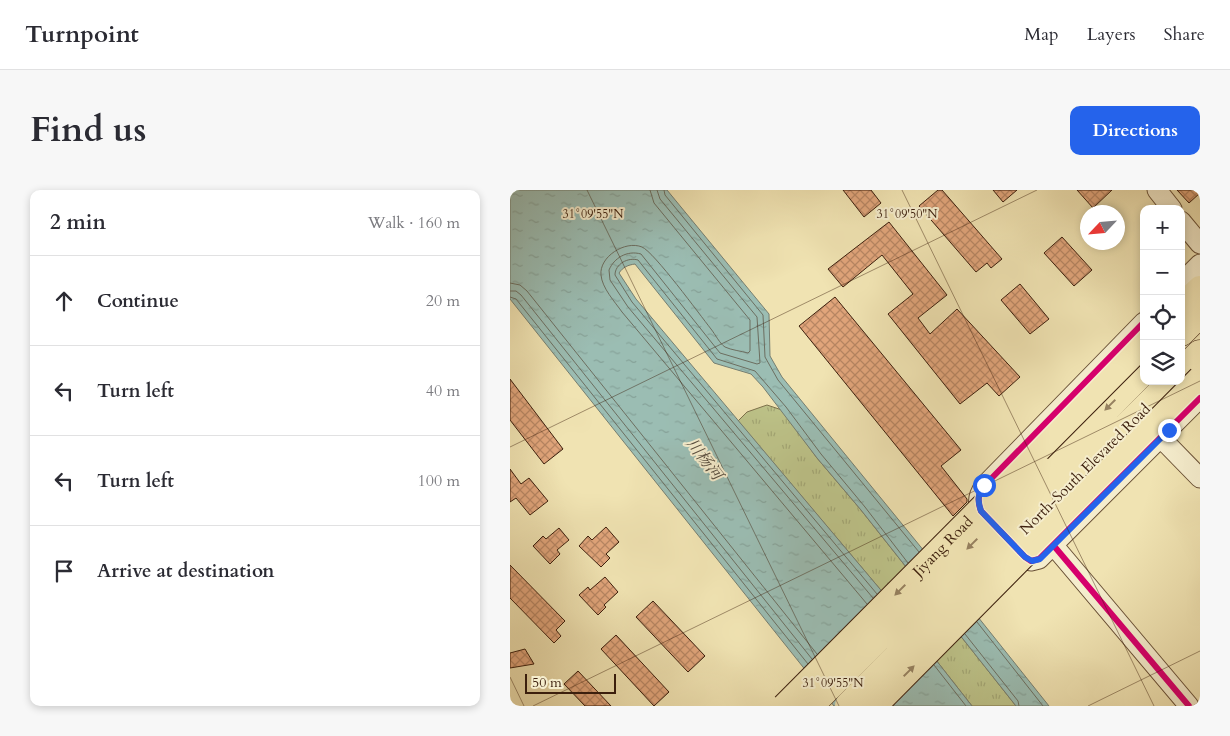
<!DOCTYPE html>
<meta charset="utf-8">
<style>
:root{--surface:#fff;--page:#f7f7f7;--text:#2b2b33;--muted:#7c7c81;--line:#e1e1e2;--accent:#2563eb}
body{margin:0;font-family:Cardo,"Noto Serif SC",serif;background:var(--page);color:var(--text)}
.controls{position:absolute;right:15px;top:15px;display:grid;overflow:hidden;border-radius:10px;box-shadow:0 2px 8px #0003}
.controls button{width:45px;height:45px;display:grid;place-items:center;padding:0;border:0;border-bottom:1px solid var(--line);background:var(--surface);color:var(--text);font:25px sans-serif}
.compass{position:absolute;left:570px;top:15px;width:45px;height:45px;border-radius:50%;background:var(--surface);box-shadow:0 2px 8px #0003;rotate:244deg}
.scale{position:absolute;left:15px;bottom:12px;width:91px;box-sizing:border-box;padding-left:5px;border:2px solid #3c1f0d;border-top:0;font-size:14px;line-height:18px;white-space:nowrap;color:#3c1f0d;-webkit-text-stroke:4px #f5edcd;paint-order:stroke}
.stop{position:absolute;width:15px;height:15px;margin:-11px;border:4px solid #2563eb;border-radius:50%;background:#fff}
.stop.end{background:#2563eb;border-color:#fff;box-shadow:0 1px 5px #0008}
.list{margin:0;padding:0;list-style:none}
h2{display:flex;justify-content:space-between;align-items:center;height:65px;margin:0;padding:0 20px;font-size:21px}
h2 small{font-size:16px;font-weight:400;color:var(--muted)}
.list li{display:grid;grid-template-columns:32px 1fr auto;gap:15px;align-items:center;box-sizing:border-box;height:90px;padding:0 20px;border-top:1px solid var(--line)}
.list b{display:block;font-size:19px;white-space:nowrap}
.list em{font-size:16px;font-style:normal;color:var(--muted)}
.icon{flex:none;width:28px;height:28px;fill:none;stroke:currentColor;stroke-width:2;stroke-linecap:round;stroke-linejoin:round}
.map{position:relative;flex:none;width:690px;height:516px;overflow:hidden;border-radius:10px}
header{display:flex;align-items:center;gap:30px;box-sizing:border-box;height:70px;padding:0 25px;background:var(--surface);border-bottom:1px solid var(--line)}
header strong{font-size:24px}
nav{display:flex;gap:28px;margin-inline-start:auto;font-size:18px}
.intro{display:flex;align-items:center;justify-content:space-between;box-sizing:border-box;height:120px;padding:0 30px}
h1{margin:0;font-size:35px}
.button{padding:12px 22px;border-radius:10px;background:var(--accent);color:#fff;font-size:18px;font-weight:700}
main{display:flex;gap:30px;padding:0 30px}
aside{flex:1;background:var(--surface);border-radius:10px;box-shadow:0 2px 8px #0003}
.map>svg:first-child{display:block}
.park{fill:url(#park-tufts);stroke:#7c714b}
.water{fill:url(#water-ripples);stroke:#757e71}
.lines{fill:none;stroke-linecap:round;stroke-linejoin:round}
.shore{stroke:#6c6e60;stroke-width:1}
.building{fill:url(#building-cross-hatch);stroke:#3c1f0d}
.minor-casing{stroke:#695036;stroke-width:21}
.major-casing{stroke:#3c1f0d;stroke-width:26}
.highway-casing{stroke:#3c1f0d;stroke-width:29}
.minor{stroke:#f5edcd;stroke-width:19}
.major{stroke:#f0e3b2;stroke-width:24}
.highway{stroke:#f0e3b2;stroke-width:28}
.major-bridge-casing{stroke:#3c1f0d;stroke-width:26;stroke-linecap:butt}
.highway-bridge-casing{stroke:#3c1f0d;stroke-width:29;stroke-linecap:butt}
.major-bridge{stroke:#f0e3b2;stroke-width:24}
.highway-bridge{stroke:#f0e3b2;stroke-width:28}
.cycleway-casing{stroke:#f5edcd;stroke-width:9}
.cycleway{stroke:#d6006c;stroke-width:6}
.oneway{fill:#968160}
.route{stroke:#2563eb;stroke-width:6}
.ticks{fill:none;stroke:#3c1f0d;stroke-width:1;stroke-opacity:0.45}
.labels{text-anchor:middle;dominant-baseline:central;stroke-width:4;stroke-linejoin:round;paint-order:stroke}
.street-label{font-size:15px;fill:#3c1f0d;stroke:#f5edcd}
.water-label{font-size:16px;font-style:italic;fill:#584e3f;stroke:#f5edcd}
.ticks-label{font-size:12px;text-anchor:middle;fill:#3c1f0d;stroke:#f5edcd;stroke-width:4;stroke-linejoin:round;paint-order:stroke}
</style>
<header>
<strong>Turnpoint</strong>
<nav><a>Map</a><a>Layers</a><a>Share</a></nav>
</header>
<div class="intro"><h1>Find us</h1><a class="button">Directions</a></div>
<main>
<aside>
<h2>2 min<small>Walk · 160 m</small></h2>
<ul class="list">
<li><svg class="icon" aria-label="ahead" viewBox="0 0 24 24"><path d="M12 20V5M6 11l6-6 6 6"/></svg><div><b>Continue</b></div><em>20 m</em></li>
<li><svg class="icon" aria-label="left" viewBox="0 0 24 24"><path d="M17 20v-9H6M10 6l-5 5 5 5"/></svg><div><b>Turn left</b></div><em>40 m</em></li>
<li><svg class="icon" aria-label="left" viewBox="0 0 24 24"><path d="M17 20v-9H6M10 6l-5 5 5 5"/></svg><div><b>Turn left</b></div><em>100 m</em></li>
<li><svg class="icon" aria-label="arrive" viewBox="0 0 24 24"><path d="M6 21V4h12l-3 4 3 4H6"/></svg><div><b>Arrive at destination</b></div></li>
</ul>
</aside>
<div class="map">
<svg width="690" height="516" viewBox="0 0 690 516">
<defs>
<pattern id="park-tufts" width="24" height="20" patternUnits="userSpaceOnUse" patternTransform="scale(1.25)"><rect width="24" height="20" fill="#bdc389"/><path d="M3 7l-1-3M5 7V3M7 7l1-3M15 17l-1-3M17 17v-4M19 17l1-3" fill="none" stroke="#a3a775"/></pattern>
<pattern id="water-ripples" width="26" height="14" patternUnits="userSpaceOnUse" patternTransform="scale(1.25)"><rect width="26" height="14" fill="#9bbdb3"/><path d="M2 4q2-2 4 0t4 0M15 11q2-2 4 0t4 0" fill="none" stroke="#86a299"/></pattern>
<pattern id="building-cross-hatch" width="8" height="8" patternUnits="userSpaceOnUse" patternTransform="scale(1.25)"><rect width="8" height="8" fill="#e1a57b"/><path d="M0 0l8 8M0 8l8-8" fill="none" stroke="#b88663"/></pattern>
</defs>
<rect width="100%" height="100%" fill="#f0e3b2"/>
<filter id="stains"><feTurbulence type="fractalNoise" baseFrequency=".004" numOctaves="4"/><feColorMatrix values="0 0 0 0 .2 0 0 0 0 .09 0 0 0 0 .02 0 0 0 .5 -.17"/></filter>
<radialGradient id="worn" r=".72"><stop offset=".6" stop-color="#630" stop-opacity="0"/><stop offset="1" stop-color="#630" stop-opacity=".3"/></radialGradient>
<path class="park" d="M 257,215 L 272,220 L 307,268 L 351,320 L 506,516 L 462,516 L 375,405 L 228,231 L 237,222 Z"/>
<path class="water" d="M 0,0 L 157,0 L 259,124 L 260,166 L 272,187 L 468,427 L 539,516 L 506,516 L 351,320 L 307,268 L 253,197 L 241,184 L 204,173 L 125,74 C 118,75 113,77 109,83 L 126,109 L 375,405 L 462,516 L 324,516 L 0,109 Z"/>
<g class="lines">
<path class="shore" d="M 140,0 L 144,13 L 240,130 L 240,161 L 238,163 C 231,161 221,160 215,157 C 210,154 205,144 201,139 C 190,125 144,62 132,57 C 115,50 89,67 91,85 C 92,98 105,112 112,122 L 357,414
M 147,0 L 150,9 L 247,127 L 250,173 L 247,174 L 210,163 L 131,64 C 117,60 104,68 99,80 L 100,90 L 118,117 L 363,408
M 154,0 L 155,5 L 253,125 L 255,167 L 268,190 L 409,362
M 0,93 L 10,95 L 17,101 L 307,464
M 0,101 L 6,101 L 11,105 L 302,469
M 0,107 L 6,109 L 298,474
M 367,404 L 122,112 L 105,85 C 105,74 118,67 128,70 L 207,169 L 245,181 L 276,217 L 311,264 L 355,317 L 398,373
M 467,432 L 533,516
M 455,444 L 508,511 L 509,516
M 424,475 L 456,516"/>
</g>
<path class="building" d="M 333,0 L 361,0 L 371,13 L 354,27 Z
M 428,0 L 432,0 L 492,69 L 481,78 L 477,73 L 466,82 L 409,16 Z
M 483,0 L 507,0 L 493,12 Z
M 567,0 L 602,0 L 583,18 Z
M 667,0 L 690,0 L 690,3 L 679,13 Z
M 379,32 L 437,105 L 408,128 L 420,144 L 447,119 L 510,187 L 489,206 L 477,193 L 450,214 L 378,124 L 403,104 L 372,65 L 333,97 L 318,79 Z
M 552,47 L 582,80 L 564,96 L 534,63 Z
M 510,94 L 539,129 L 520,144 L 491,110 Z
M 325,107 L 451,260 L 431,276 L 457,309 L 457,312 L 443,326 L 289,136 Z
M 0,189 L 53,259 L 34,274 L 0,230 Z
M 0,279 L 11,294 L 19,288 L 38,311 L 20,325 L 6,308 L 0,312 Z
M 96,337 L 109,352 L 96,364 L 100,368 L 91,377 L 69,356 L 78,346 L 82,350 Z
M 49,338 L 59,350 L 47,360 L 50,364 L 40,374 L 23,356 L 33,346 L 36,349 Z
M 0,375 L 55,431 L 46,440 L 51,446 L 44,453 L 0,408 Z
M 95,387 L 108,402 L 94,415 L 96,417 L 88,425 L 69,405 L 78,397 L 80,400 Z
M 143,411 L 195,466 L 178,482 L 126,427 Z
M 106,445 L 159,502 L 144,516 L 91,459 Z
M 15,459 L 24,474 L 0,478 L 0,463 Z
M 68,481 L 101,516 L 75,516 L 54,494 Z"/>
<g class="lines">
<defs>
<path id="minor" d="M 647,0 L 662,19
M 671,31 L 690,54
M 671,93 L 690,74
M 651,248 L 690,288
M 475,325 C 465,315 468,305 475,295 L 634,132
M 544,356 L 679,516
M 507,359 L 521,371 L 529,369 L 690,208"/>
<path id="major" d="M 671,116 L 690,98"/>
<path id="highway" d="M 671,142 L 690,123
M 671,183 L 690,164
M 533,282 L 634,180
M 551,303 L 663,191"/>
</defs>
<use href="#minor" class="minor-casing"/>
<use href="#major" class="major-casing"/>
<use href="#highway" class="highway-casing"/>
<use href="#minor" class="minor"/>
<use href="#major" class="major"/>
<use href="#highway" class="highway"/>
<defs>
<g id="major-bridge">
<path id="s1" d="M 274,516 L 634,154"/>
<path d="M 365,516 L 690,188"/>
</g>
<path id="highway-bridge" d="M 299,516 L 533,282
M 339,516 L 551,303"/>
</defs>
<use href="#major-bridge" class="major-bridge-casing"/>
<use href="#highway-bridge" class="highway-bridge-casing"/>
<use href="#major-bridge" class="major-bridge"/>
<use href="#highway-bridge" class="highway-bridge"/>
<defs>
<path id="cycleway" d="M 634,132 L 475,295 C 468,304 467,310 471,321 L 515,367 L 521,371 L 529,369 L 690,208
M 544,356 L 679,516"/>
</defs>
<use href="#cycleway" class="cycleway-casing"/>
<use href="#cycleway" class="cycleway"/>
</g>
<defs><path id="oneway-solid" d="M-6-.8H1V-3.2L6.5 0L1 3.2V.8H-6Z" transform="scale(1.25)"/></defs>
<g class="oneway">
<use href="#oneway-solid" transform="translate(600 215) rotate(135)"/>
<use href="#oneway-solid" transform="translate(462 354) rotate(135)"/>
<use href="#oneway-solid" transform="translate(390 400) rotate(135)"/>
<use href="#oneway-solid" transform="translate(399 481) rotate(-45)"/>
</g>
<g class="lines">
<path class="route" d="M 474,295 C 468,304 467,310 471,321 L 515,367 L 522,371 L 530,369 L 659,240"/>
</g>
<path class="ticks" d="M 77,0 L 329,516M 392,0 L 644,516M 0,257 L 527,0M 0,487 L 14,516M 23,516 L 690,191M 578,516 L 690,461"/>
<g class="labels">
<g class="street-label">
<text transform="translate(575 279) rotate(-45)">North-South Elevated Road</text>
<text stroke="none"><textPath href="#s1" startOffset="225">Jiyang Road</textPath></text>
</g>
<g class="water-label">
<text transform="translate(194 269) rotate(52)">川杨河</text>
</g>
</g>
<g class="ticks-label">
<text x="83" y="28">31°09'55"N</text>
<text x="397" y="28">31°09'50"N</text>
<text x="323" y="497">31°09'55"N</text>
</g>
<rect width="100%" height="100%" filter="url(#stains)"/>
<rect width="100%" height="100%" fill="url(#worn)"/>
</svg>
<div class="controls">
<button>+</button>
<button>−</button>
<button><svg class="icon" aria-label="locate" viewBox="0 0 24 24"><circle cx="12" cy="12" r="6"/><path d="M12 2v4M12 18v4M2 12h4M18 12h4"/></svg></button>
<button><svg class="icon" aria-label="layers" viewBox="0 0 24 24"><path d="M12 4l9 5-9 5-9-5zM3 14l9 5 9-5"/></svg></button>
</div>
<svg class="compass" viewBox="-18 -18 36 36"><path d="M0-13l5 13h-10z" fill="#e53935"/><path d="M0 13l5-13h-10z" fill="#7c7c81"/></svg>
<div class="scale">50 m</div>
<div class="stop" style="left:474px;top:295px"></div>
<div class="stop end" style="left:659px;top:240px"></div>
</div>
</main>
